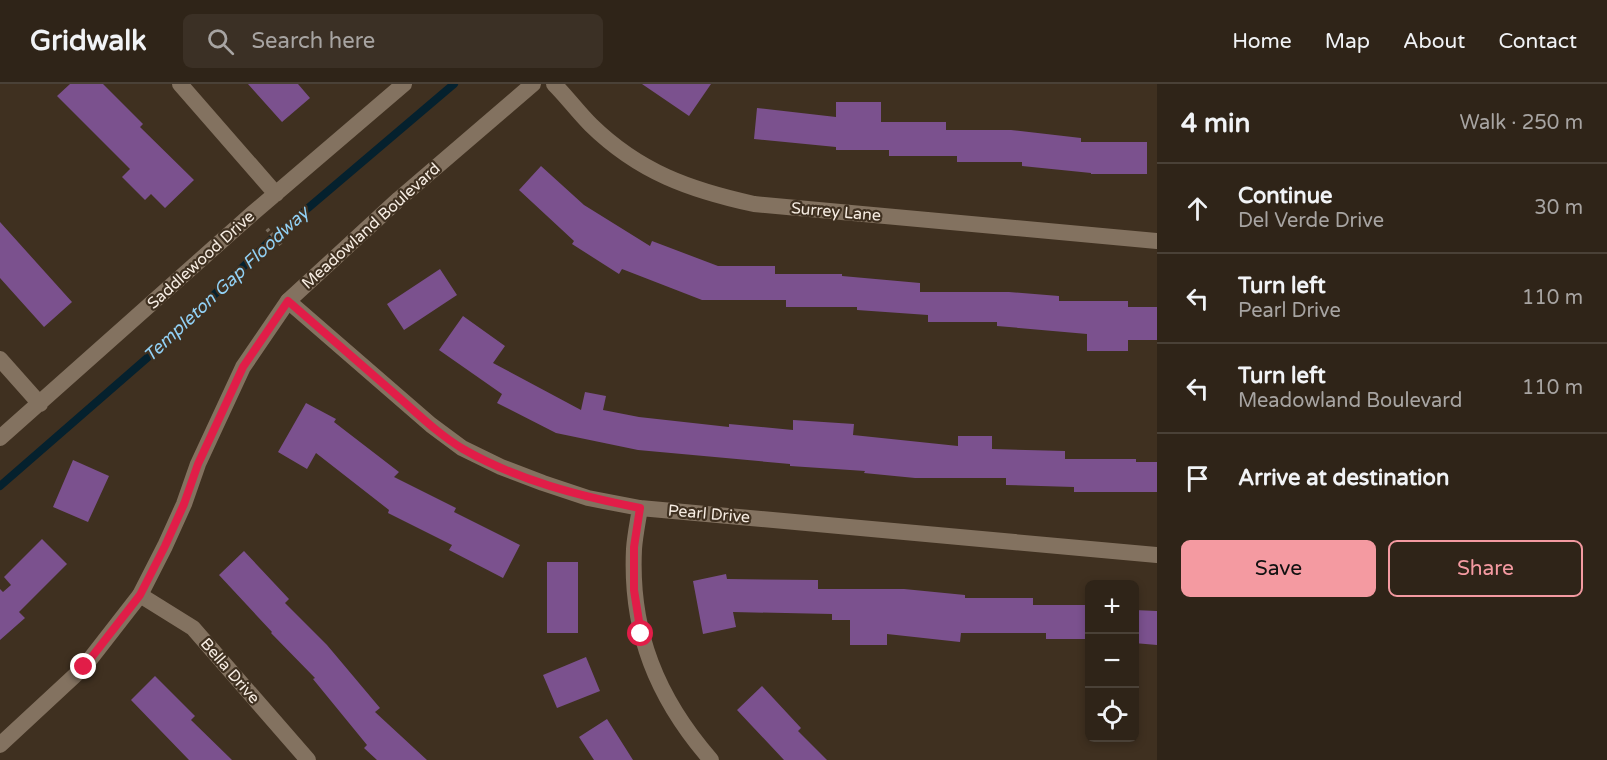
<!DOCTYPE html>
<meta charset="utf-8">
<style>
:root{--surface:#2f2418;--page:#3b3025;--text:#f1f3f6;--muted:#a7a4a2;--line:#4a4137;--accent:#f49aa1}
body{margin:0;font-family:"Varela Round",sans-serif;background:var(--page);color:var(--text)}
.controls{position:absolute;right:18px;bottom:18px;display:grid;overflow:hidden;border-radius:9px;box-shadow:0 3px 9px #0003}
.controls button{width:54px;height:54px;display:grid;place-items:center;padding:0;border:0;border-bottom:2px solid var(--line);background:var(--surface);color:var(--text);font:30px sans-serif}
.stop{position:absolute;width:18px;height:18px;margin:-14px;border:4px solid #e11d48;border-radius:50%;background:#fff}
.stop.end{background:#e11d48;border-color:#fff;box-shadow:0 2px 6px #0008}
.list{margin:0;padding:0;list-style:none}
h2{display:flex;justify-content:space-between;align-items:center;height:78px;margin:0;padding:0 24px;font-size:26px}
h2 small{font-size:20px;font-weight:400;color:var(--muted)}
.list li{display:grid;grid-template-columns:39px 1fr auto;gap:18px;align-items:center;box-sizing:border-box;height:90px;padding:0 24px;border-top:2px solid var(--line)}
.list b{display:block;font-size:22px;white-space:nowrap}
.list p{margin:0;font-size:20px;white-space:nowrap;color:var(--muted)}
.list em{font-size:20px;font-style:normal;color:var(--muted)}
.actions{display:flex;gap:12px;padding:18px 24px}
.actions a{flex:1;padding:14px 0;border:2px solid var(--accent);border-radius:9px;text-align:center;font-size:21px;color:var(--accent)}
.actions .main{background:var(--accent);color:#111}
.icon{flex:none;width:33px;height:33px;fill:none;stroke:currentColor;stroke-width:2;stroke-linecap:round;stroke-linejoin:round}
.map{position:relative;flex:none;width:1157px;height:676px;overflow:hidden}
header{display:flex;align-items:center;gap:36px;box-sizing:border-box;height:84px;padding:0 30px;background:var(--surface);border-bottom:2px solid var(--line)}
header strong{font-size:28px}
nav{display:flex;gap:33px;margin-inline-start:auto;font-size:21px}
.search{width:420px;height:54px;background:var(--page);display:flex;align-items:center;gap:15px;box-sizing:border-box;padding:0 21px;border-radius:9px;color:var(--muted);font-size:22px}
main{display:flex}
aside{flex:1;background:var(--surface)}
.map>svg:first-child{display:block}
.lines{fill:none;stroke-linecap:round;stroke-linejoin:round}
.stream{stroke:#05212e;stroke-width:8}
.building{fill:#7b518e}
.path{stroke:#796c5d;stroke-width:4;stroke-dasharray:3 3;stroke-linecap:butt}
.minor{stroke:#837260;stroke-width:16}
.tertiary{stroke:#837260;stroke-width:16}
.route{stroke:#e11d48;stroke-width:8}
.labels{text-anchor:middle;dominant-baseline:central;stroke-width:4.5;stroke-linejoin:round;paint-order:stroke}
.street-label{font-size:16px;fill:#f7ede3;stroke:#3f3020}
.water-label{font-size:18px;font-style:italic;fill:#92d1f5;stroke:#3f3020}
</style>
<header>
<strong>Gridwalk</strong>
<div class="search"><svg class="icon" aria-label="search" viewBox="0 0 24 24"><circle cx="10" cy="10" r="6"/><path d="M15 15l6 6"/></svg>Search here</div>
<nav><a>Home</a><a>Map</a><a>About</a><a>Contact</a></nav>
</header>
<main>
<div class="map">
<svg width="1157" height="676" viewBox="0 0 1157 676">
<rect width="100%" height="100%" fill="#3f3020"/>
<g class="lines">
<path class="stream" d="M 0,402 L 162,261 L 274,153 L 454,0"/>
</g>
<path class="building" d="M 70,0 L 103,0 L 143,40 L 140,43 L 194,96 L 165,124 L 151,110 L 145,116 L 122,93 L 130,85 L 57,12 Z
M 248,0 L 298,0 L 310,14 L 282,38 Z
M 642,0 L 711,0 L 689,32 Z
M 836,18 L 881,18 L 881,38 L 946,38 L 946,46 L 1011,46 L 1081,54 L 1081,58 L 1147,58 L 1147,90 L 1091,90 L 1091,89 L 1022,82 L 1022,78 L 957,78 L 957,72 L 889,72 L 889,66 L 836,66 L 836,63 L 754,55 L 757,24 L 836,33 Z
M 541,82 L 584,121 L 650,162 L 652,157 L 718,182 L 775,182 L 775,190 L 842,190 L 842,192 L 920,199 L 920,208 L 1009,208 L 1059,212 L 1059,217 L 1128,217 L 1128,223 L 1157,223 L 1157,256 L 1128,256 L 1128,267 L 1087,267 L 1087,250 L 997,242 L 997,238 L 928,238 L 928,231 L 857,226 L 857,223 L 786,223 L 786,216 L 702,216 L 622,185 L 619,190 L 572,160 L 574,157 L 519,106 Z
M 0,138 L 72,218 L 44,243 L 0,194 Z
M 440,185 L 457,211 L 404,246 L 387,220 Z
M 463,232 L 505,262 L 493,279 L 581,326 L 585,308 L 606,312 L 603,326 L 639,333 L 729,343 L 729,340 L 793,346 L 793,336 L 854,340 L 853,351 L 958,362 L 958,352 L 992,352 L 992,365 L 1065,367 L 1065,375 L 1136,375 L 1136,378 L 1157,378 L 1157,408 L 1074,408 L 1074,403 L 1006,401 L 1006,394 L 915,394 L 864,389 L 865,387 L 790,382 L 790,380 L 638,366 L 556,349 L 497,319 L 502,310 L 439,266 Z
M 306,319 L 336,335 L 334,338 L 399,388 L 394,393 L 456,424 L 454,428 L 520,461 L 503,494 L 449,466 L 452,461 L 388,429 L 389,426 L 316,369 L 307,385 L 278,368 Z
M 73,376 L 109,392 L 88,438 L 53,423 Z
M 42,455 L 67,480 L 19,528 L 25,534 L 0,556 L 0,505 L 3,508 L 11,501 L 4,493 Z
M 244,467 L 289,515 L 285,519 L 327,561 L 380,624 L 375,628 L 427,676 L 377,676 L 364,664 L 367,661 L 313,595 L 315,594 L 271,549 L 272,548 L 219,491 Z
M 547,478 L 578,478 L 578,549 L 547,549 Z
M 726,490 L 727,495 L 818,496 L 818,505 L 904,505 L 965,511 L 965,514 L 1033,514 L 1033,521 L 1089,521 L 1089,555 L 1046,555 L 1046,549 L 961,549 L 960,558 L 887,550 L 887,561 L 850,561 L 850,536 L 832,536 L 832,530 L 733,528 L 736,543 L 703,550 L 693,497 Z
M 1134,526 L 1157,527 L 1157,561 L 1134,559 Z
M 586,573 L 600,607 L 557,624 L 543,591 Z
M 155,592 L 195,632 L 191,636 L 232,676 L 189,676 L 131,616 Z
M 762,602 L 801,644 L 798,647 L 827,676 L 784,676 L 737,626 Z
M 607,635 L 633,676 L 594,676 L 579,653 Z"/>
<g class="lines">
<path class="path" d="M 267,145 L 282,162"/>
<path class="minor" d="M 180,0 L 276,110
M 554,0 C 567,13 578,28 591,41 C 639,88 690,106 754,120 L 1157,157
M 288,217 L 431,341 L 462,364 L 501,383 L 543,399 L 588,414 L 640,424 L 1157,471
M 0,275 L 40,320
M 0,354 L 253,129 L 404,0
M 640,424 C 638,437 635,451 634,465 C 630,548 657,614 711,676
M 140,511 L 193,544 L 308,676"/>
<path class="tertiary" d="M 0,661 L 84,583 L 140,511 L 165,462 L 184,420 L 198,380 L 243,283 L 288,217 L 399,115 L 533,0"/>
</g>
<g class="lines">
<path class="route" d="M 84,583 L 140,511 L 165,462 L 184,420 L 198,380 L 243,283 L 288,217 C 324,248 359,279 395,310 C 417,329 438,350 463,365 C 517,396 579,412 640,424 L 634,463 L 634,506 L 641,550"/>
</g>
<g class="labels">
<g class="street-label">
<text transform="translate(836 128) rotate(5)">Surrey Lane</text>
<text transform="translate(371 142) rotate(-42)">Meadowland Boulevard</text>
<text transform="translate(201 176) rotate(-42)">Saddlewood Drive</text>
<text transform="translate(709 430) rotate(5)">Pearl Drive</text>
<text transform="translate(230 587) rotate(49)">Bella Drive</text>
</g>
<g class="water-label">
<text transform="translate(226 200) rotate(-43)">Templeton Gap Floodway</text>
</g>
</g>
</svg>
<div class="controls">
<button>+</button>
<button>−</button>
<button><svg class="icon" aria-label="locate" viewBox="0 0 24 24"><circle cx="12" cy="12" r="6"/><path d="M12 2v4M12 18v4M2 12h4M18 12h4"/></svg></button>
</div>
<div class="stop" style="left:641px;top:550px"></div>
<div class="stop end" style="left:84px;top:583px"></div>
</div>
<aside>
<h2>4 min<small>Walk · 250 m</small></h2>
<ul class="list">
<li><svg class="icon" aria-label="ahead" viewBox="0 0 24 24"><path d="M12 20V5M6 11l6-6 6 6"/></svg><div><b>Continue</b><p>Del Verde Drive</p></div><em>30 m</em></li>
<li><svg class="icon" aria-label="left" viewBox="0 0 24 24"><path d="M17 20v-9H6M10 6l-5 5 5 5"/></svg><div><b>Turn left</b><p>Pearl Drive</p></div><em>110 m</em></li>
<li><svg class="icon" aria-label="left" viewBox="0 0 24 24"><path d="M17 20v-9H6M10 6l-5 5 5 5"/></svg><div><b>Turn left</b><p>Meadowland Boulevard</p></div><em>110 m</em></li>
<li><svg class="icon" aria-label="arrive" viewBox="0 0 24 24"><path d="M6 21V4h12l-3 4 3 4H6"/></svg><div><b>Arrive at destination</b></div></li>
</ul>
<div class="actions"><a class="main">Save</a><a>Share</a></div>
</aside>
</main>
